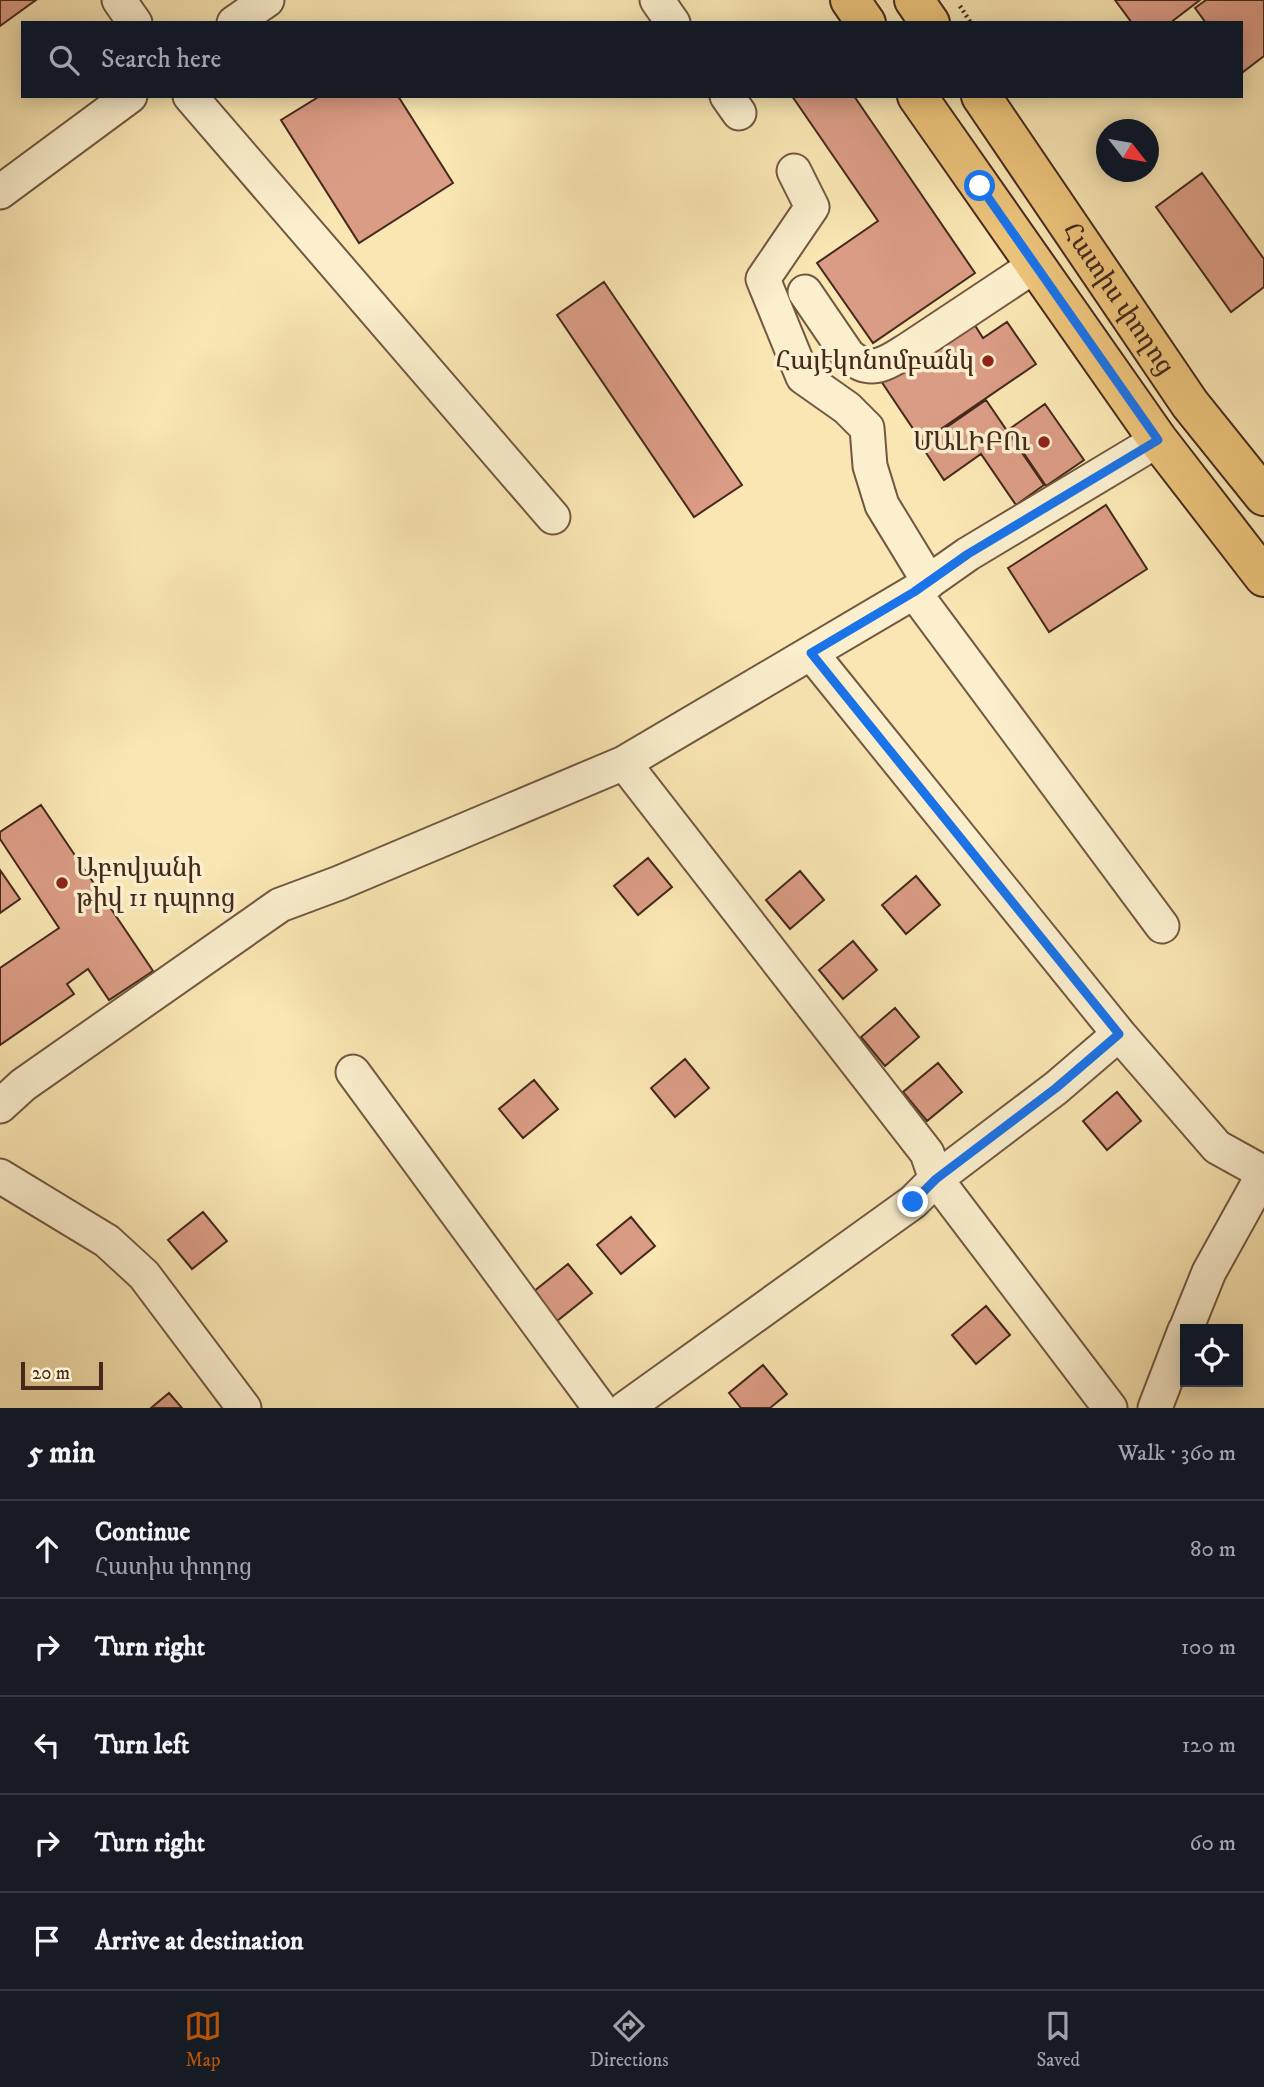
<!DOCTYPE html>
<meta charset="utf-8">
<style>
:root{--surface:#171b24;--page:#242831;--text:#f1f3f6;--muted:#9ea1a6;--line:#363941;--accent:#b45309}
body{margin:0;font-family:"IM FELL DW Pica","Noto Serif Armenian",serif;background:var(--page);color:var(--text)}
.controls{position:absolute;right:21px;bottom:21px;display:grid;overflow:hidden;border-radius:0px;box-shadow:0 4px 18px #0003}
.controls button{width:63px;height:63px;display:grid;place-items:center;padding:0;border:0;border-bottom:2px solid var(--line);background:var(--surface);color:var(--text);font:35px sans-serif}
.compass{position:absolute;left:1096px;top:119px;width:63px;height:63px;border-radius:50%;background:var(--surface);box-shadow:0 4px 18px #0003;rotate:121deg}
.scale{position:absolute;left:21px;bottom:18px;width:82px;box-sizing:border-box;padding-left:7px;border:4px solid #45291d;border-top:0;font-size:19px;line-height:24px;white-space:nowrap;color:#45291d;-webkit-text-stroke:5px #fbefce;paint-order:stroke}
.stop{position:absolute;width:21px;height:21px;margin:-16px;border:5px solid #1a73e8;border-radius:50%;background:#fff}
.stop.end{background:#1a73e8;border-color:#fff;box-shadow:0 2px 7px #0008}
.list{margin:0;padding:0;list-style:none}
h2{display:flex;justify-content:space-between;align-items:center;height:91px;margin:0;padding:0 28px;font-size:30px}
h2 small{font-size:23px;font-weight:400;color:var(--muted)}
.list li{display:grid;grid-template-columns:46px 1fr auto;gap:21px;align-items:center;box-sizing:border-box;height:98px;padding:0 28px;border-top:2px solid var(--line)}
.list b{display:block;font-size:26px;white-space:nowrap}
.list p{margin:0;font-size:23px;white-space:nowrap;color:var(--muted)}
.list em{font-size:23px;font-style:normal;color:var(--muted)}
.icon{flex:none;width:38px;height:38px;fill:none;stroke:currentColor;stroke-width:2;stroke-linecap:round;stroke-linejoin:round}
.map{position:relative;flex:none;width:1264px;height:1408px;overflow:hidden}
.search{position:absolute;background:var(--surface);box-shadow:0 4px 18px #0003;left:21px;right:21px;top:21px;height:77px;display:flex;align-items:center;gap:18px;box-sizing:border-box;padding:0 24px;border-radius:0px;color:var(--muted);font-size:26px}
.sheet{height:581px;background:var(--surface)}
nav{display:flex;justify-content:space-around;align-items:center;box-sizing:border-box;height:98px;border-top:2px solid var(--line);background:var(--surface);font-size:19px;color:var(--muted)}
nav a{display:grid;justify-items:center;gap:4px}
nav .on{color:var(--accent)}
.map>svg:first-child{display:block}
.building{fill:#da9c84;stroke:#45291d;stroke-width:2}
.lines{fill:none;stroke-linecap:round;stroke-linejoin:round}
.minor-casing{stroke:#725842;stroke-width:37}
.major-casing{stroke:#45291d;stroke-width:42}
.path{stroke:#45291d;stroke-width:4.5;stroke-dasharray:2 3.5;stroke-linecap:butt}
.minor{stroke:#fbefce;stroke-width:33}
.major{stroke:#ecc37a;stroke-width:38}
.route{stroke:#1a73e8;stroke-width:9}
.poi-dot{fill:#8f2418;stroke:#fbefce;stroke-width:2.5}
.labels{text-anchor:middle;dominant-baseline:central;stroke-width:7;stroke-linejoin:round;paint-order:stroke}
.street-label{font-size:26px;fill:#45291d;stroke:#fbefce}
.poi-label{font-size:26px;fill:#45291d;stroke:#fbefce;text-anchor:end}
</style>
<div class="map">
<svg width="1264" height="1408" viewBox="0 0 1264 1408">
<rect width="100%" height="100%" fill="#f9e6b3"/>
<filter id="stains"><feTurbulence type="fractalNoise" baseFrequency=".00286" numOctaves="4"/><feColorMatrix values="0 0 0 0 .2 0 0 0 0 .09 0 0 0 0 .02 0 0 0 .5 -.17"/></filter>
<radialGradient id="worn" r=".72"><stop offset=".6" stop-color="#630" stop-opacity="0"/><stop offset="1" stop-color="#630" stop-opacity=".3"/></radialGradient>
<path class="building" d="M 0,0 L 36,0 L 0,26 Z
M 1115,0 L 1200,0 L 1170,23 L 1132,23 Z
M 1206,0 L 1264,0 L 1264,56 L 1243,72 L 1241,69 L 1241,23 L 1206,23 L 1195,8 Z
M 320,96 L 398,96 L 453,183 L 359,243 L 281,120 Z
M 792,96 L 854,96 L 975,273 L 873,343 L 817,263 L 878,221 Z
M 1202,173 L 1264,259 L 1264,287 L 1231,312 L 1156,207 Z
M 604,282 L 742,485 L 694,517 L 557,315 Z
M 969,316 L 983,338 L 1007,322 L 1036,364 L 922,442 L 879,378 Z
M 986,400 L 1044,485 L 1016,505 L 981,454 L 944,480 L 921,445 Z
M 1045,404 L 1084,460 L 1046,486 L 1008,430 Z
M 1106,505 L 1147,569 L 1049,632 L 1008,568 Z
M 41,805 L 153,971 L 109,1000 L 88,969 L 67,984 L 74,994 L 0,1045 L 0,968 L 59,928 L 0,839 L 0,832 Z
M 648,858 L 672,887 L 638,915 L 614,886 Z
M 0,870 L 20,899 L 0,913 Z
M 800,871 L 824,900 L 790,929 L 766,900 Z
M 916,876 L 940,905 L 906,934 L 882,905 Z
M 853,941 L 877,970 L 843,999 L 819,970 Z
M 895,1008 L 919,1037 L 885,1066 L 861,1037 Z
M 685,1059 L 709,1088 L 675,1117 L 651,1088 Z
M 938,1063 L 962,1092 L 927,1121 L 903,1092 Z
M 534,1080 L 558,1109 L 523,1138 L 499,1109 Z
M 1117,1092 L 1141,1121 L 1107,1150 L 1083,1121 Z
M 203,1212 L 227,1241 L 192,1269 L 168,1240 Z
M 631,1217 L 655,1246 L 621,1274 L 597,1245 Z
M 568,1264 L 592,1293 L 557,1321 L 533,1292 Z
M 986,1306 L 1010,1335 L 976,1364 L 952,1335 Z
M 763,1365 L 787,1394 L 770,1408 L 741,1408 L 729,1393 Z
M 169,1393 L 182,1408 L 151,1408 Z"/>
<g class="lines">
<defs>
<path id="minor" d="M 119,0 L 135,23
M 657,0 L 673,23
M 234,23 L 267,0
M 190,96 L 553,517
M 727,96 L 739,113
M 794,171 L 812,207 L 763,279 L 803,377 L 847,408 L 867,428 L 870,466 L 882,505 L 929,582
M 0,192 L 130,96
M 805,292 L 848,355 C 871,376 887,363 909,349 L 1034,266
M 914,592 L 1162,926
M 811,653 L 1119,1034
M 624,763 L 927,1153 L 936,1179 L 1110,1408
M 353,1072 L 600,1408
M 0,1106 L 23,1085 L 280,905 L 339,883 L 624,763 L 914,592 L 968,554 L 1158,440
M 0,1176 L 107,1241 L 144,1275 L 244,1408
M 1186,1329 L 1209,1272 L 1264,1173
M 626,1408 L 913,1202 L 936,1179 L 1056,1088 L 1119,1034 L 1217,1147 L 1264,1173
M 1155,1408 L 1185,1330"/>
<g id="major">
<path d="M 850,0 L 866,23"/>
<path d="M 914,0 L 930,23"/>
<path d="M 917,96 L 1158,440 L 1264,577"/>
<path id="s1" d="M 981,96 L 1190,404 L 1264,496"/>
</g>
</defs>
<use href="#minor" class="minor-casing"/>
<use href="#major" class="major-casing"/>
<path class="path" d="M 960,6 L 971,23"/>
<use href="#minor" class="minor"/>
<use href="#major" class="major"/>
</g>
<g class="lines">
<path class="route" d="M 913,1202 L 936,1179 L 1056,1088 L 1119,1034 L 811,653 L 914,592 L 968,554 L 1158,440 L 980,186"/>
</g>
<g class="poi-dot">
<circle cx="988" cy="361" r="7"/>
<circle cx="1044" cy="442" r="7"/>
<circle cx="62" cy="883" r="7"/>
</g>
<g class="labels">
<g class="street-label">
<text stroke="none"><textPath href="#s1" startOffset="245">Հատիս փողոց</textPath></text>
</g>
<g class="poi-label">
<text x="974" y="361">Հայէկոնոմբանկ</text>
<text x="1030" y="442">ՄԱԼԻԲՈւ</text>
<text x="76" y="868" text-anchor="start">Աբովյանի<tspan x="76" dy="30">թիվ 11 դպրոց</tspan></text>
</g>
</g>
<rect width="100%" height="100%" filter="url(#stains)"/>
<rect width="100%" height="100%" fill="url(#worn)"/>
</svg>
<div class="controls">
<button><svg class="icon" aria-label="locate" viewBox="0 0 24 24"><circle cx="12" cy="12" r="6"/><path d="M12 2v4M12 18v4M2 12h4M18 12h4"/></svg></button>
</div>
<svg class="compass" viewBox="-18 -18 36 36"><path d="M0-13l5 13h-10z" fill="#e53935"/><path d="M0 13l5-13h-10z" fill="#9ea1a6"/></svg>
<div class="scale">20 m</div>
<div class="stop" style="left:980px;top:186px"></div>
<div class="stop end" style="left:913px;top:1202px"></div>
<div class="search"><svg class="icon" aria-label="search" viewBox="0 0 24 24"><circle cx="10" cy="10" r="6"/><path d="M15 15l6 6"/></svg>Search here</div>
</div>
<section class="sheet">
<h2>5 min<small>Walk · 360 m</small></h2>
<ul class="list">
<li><svg class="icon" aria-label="ahead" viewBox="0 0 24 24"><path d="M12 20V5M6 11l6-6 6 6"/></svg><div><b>Continue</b><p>Հատիս փողոց</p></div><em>80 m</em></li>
<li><svg class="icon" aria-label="right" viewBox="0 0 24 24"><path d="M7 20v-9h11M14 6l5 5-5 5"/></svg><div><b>Turn right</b></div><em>100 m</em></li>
<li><svg class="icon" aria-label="left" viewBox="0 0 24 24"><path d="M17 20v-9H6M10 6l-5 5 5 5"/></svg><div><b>Turn left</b></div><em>120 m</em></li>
<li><svg class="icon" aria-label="right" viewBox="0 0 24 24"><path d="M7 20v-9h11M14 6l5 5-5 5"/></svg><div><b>Turn right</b></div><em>60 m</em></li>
<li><svg class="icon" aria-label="arrive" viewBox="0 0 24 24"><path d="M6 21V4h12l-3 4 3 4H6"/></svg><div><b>Arrive at destination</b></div></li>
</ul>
</section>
<nav>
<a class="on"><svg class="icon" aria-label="map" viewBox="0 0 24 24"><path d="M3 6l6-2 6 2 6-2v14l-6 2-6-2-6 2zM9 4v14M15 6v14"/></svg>Map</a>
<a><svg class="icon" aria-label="directions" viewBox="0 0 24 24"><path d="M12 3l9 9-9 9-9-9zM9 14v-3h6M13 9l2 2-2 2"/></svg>Directions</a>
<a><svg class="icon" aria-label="saved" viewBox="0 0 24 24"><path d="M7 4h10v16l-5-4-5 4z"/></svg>Saved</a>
</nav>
